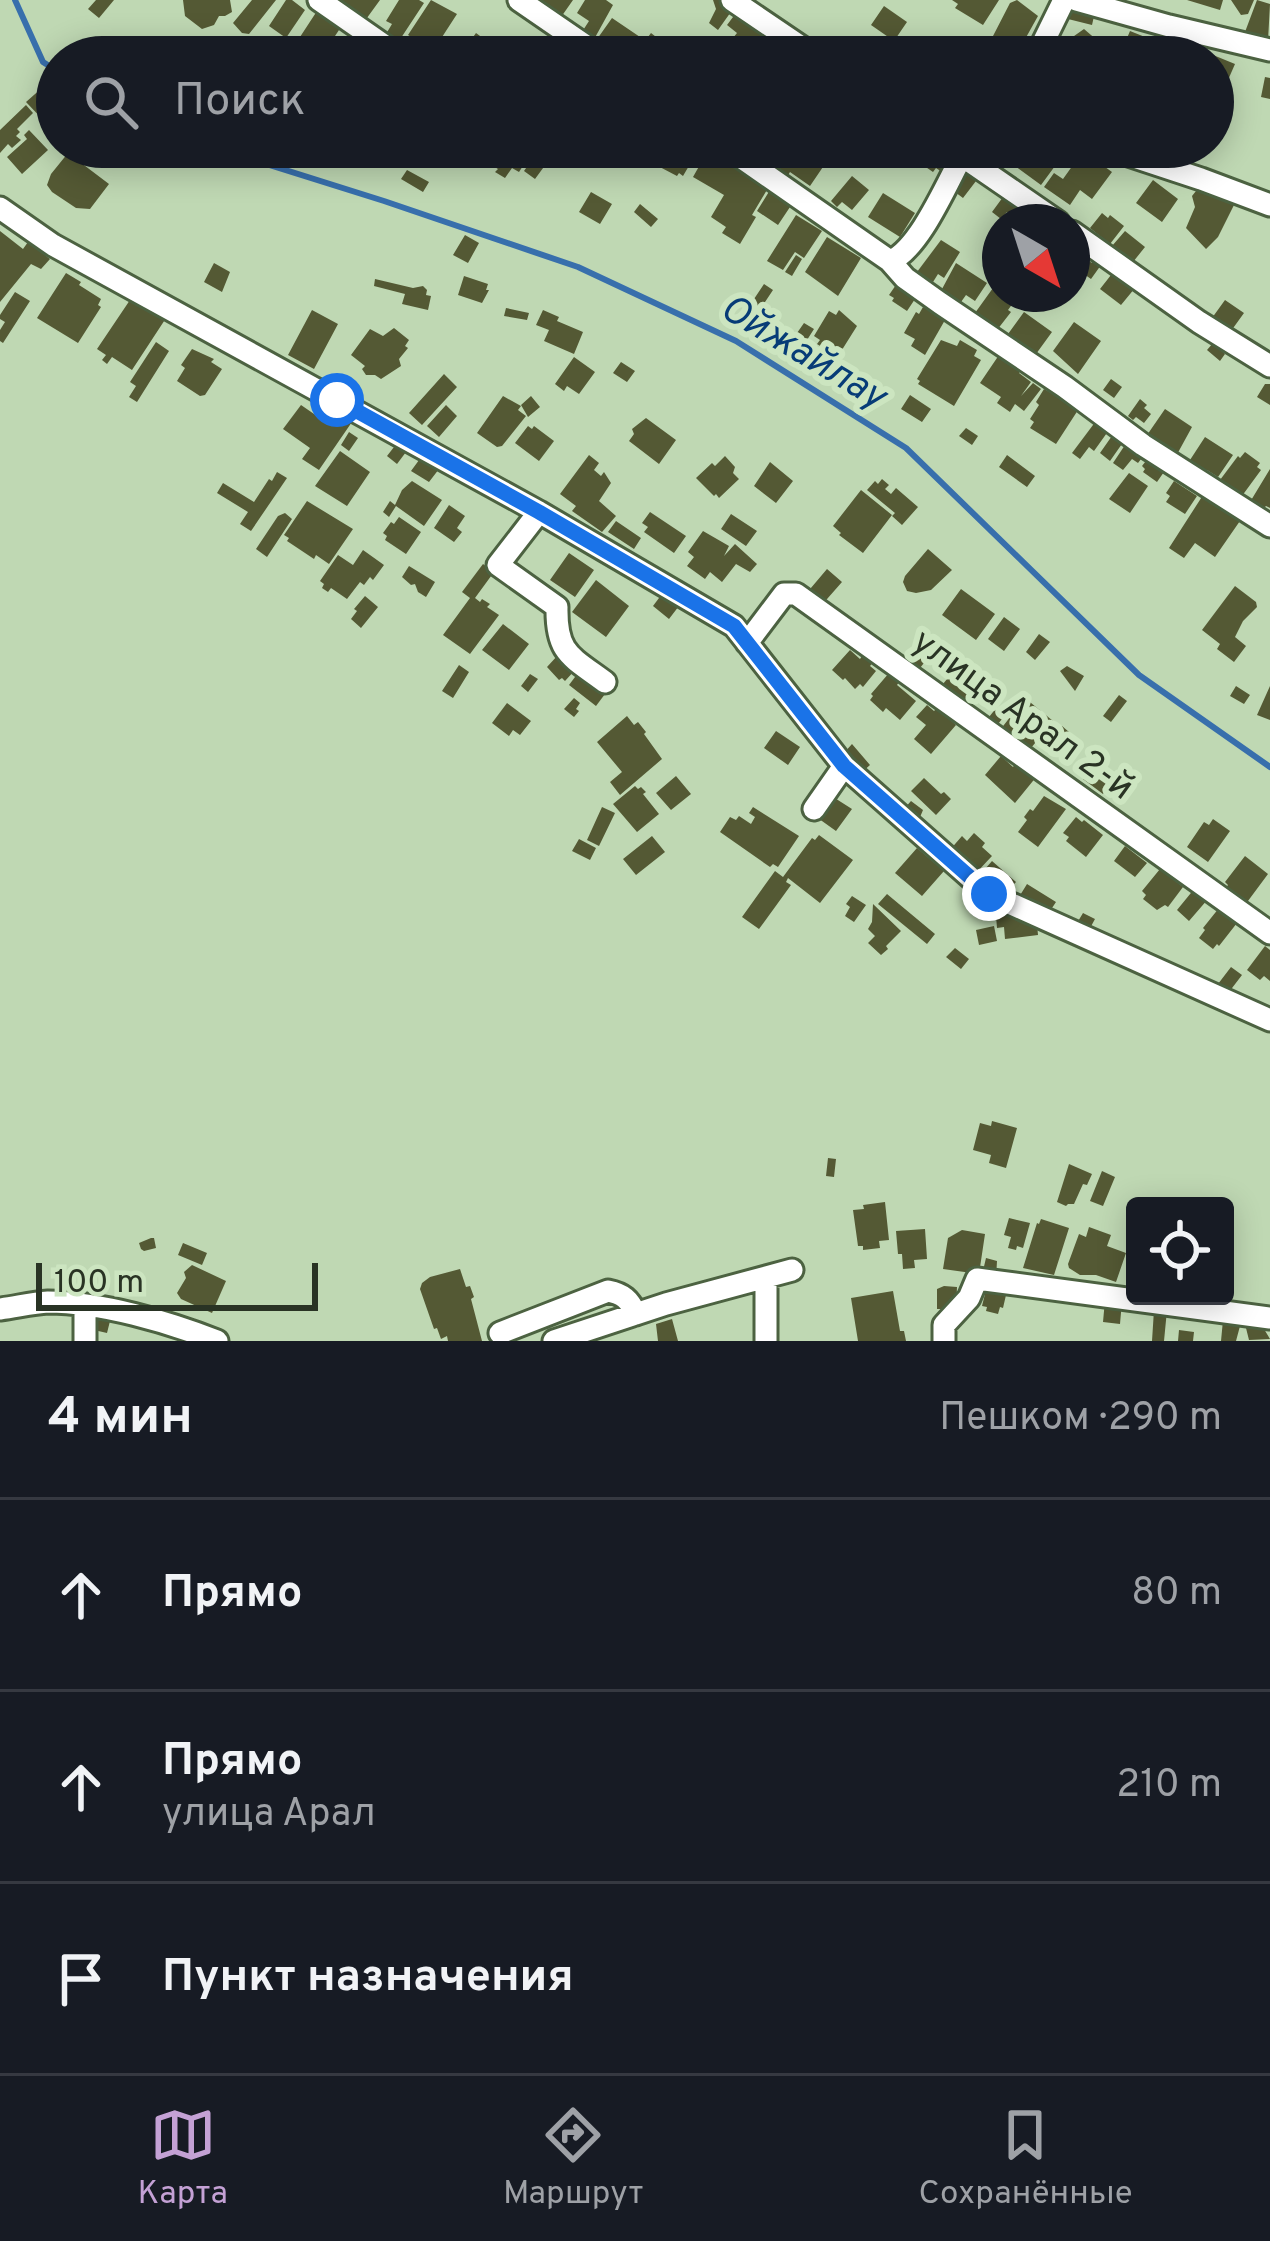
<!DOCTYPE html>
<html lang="ru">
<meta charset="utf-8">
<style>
:root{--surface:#171b24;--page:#242831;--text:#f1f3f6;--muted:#9ea1a6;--line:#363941;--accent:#c4a1d5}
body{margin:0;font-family:Overpass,sans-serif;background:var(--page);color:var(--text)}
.controls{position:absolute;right:36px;bottom:36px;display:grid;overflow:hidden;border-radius:12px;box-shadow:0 6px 30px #0003}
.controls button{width:108px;height:108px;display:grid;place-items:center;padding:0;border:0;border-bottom:3px solid var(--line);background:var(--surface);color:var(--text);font:60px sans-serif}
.compass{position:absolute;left:982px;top:204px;width:108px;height:108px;border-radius:50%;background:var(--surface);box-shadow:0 6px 30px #0003;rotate:141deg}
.scale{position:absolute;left:36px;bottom:30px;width:282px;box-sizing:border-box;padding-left:12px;border:6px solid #293324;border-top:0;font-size:33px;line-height:42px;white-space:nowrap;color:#293324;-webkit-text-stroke:9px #cce5c0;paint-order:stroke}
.stop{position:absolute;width:36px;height:36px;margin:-27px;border:9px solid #1a73e8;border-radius:50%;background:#fff}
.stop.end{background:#1a73e8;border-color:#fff;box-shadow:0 3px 12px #0008}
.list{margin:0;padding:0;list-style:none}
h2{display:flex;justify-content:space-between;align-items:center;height:156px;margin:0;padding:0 48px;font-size:51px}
h2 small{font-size:39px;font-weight:400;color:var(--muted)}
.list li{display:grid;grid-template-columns:78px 1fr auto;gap:36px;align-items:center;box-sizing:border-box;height:192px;padding:0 48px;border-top:3px solid var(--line)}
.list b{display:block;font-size:45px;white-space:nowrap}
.list p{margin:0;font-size:39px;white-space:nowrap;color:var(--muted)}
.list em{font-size:39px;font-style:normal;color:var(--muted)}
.icon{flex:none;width:66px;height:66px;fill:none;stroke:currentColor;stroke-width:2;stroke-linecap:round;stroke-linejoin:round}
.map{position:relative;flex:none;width:1270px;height:1341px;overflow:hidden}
.search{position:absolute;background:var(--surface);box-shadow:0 6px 30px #0003;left:36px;right:36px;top:36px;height:132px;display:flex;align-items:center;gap:30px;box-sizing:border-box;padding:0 42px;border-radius:66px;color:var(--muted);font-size:45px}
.sheet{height:732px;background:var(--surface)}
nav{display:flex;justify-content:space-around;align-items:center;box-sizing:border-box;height:168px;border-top:3px solid var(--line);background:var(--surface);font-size:33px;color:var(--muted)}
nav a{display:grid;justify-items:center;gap:6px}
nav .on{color:var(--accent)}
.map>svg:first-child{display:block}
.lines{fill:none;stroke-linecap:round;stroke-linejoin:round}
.stream{stroke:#386fac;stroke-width:6}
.building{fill:#545934}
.minor-casing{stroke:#4c6241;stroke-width:27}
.minor{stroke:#fff;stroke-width:21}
.route{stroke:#1a73e8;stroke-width:15}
.labels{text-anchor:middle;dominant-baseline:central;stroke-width:12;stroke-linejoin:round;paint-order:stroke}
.street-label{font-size:36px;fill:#293324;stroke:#cce5c0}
.water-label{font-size:39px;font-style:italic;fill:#073c77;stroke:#cce5c0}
</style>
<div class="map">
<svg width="1270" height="1341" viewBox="0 0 1270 1341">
<rect width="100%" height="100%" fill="#bfd8b3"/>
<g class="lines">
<path class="stream" d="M 15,0 L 43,62 L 57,71
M 212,147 L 384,201 L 578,267 L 736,341 L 906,448 L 1139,675 L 1270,767"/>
</g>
<path class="building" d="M 96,0 L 114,0 L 99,18 L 88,9 Z
M 183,0 L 230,0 L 232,12 L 225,16 L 219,16 L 214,25 L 202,29 L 185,16 Z
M 252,0 L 276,0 L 249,34 L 242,33 L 233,23 Z
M 286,0 L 292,0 L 305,10 L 286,38 L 269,26 Z
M 340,0 L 380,0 L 364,22 L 338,3 Z
M 399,0 L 419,0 L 424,3 L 399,41 L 386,34 L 392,24 L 386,21 Z
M 431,0 L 457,14 L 433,51 L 408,35 Z
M 530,0 L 573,0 L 559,20 Z
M 585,0 L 606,0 L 613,5 L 592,43 L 580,35 L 589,21 L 577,13 Z
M 713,0 L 722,0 L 733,9 L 718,30 L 709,23 L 716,9 Z
M 952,0 L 999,0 L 983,25 L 955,8 L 958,4 Z
M 1017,0 L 1038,16 L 1019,50 L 993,36 L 1010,3 Z
M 1187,0 L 1223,0 L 1220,10 Z
M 1231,0 L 1254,0 L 1248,14 L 1241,15 Z
M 1257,0 L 1270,4 L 1268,41 L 1245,32 Z
M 884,6 L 907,22 L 894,41 L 871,25 Z
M 1071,7 L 1095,12 L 1092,25 L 1068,19 Z
M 317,11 L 341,27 L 321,57 L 302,47 L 306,41 L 300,37 Z
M 736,13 L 780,41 L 774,48 L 778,51 L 774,57 L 768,57 L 742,38 L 739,43 L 733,38 L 737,33 L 727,25 Z
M 612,18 L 640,37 L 636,42 L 642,45 L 651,33 L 674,51 L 670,57 L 617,57 L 595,42 Z
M 1084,29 L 1098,41 L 1099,47 L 1094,57 L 1065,57 L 1067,41 Z
M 1130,31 L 1155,41 L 1149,57 L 1120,55 Z
M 476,33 L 499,50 L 495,57 L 459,57 Z
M 1183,35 L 1206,42 L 1201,55 L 1179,49 Z
M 240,37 L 251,44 L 241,57 L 237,57 L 229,48 Z
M 124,40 L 137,51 L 132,57 L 123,57 L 124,51 L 119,46 Z
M 915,40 L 936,57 L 902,57 Z
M 1162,45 L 1166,45 L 1196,57 L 1157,57 Z
M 1213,55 L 1235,64 L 1221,96 L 1213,93 Z
M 1265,77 L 1270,78 L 1270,99 L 1261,97 Z
M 43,87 L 52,97 L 49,100 L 57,109 L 57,113 L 46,123 L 26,102 Z
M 26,105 L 33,113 L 17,129 L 20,132 L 16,136 L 21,140 L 12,148 L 8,144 L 0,153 L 0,130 Z
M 29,130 L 48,150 L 22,174 L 7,157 L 27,139 L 24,135 Z
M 464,147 L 506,147 L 512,151 L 518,147 L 530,155 L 519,172 L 512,168 L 505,178 L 495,172 L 498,169 Z
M 666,147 L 700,147 L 683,176 L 679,173 L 677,176 L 656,165 Z
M 710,147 L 724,152 L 721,157 L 741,168 L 752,170 L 749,176 L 768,188 L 752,215 L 756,217 L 740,244 L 722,233 L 726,227 L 711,217 L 724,195 L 693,177 Z
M 762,147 L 786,147 L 802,158 L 809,148 L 827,161 L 810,186 L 790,172 L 785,180 L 754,159 Z
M 903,147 L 936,147 L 943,152 L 940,156 L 949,162 L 942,172 L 936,168 L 933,172 L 901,150 Z
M 1020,149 L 1029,156 L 1034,151 L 1055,166 L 1041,185 L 1011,163 Z
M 1083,151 L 1112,172 L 1092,199 L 1080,190 L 1070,205 L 1044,187 L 1054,173 L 1063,179 Z
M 68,153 L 109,184 L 90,209 L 76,208 L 52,192 L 47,185 L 51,174 Z
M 535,155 L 546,164 L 535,179 L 524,171 Z
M 962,169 L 976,181 L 963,198 L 951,189 Z
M 407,170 L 429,182 L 423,192 L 401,179 Z
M 852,176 L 869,190 L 852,210 L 842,202 L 837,207 L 831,201 Z
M 1153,180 L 1178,199 L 1162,222 L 1136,203 Z
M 1203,189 L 1234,205 L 1218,237 L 1206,249 L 1186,228 L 1195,207 L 1192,196 L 1196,191 Z
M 770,190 L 792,204 L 778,225 L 757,211 Z
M 591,192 L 612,204 L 600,224 L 579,212 Z
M 883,193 L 915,213 L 900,237 L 868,217 Z
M 1003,197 L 1029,217 L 1025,222 L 1020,222 L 1007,212 L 1001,219 L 992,212 Z
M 640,204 L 658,219 L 651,227 L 634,212 Z
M 1102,213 L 1108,218 L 1110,215 L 1124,226 L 1110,244 L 1090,228 Z
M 796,215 L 822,231 L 804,258 L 795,252 L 783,270 L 767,261 Z
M 0,231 L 23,249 L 28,242 L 50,259 L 41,269 L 31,264 L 0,302 Z
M 1125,231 L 1145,247 L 1133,262 L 1112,246 Z
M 465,235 L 479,243 L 468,263 L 453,255 Z
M 827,237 L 861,258 L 838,296 L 805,272 Z
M 941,240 L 960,252 L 944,278 L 938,274 L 933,282 L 917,272 Z
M 796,255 L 802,259 L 792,276 L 785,272 Z
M 1094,260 L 1101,265 L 1091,279 L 1081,272 L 1089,261 L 1092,263 Z
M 214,263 L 230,272 L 222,292 L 204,282 Z
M 956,263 L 987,283 L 975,301 L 966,295 L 961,302 L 942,289 Z
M 66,273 L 81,282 L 79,285 L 101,299 L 98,305 L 101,307 L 78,343 L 37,318 Z
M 1111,275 L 1135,288 L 1121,305 L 1100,289 Z
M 464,276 L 488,284 L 486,290 L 489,290 L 482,303 L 458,295 Z
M 375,279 L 413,288 L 423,286 L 427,290 L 426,295 L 431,296 L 428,310 L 402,304 L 405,294 L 374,286 Z
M 898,282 L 917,296 L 907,311 L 892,301 L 894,298 L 889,295 Z
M 764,284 L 773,290 L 761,308 L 752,302 Z
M 993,288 L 1013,303 L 1008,310 L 1011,312 L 997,330 L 975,313 Z
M 15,292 L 30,301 L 3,343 L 0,341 L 0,330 L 5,322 L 0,319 L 0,315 Z
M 130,300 L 145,310 L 152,300 L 170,312 L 132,370 L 112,357 L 107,364 L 102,360 L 106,355 L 97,349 Z
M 1225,300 L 1244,313 L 1231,331 L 1212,318 Z
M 923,307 L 945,320 L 925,355 L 911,346 L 915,339 L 904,333 L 916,312 L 919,314 Z
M 506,308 L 529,313 L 527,320 L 504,316 Z
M 312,310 L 338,324 L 314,369 L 288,355 Z
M 543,310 L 559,317 L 557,321 L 583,332 L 574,354 L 544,341 L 549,330 L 536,325 Z
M 839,310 L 857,326 L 840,353 L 833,348 L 831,353 L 817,344 L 820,340 L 814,336 L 829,311 L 836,315 Z
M 1024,312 L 1052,332 L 1036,354 L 1008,334 Z
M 1074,322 L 1101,341 L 1078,374 L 1053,351 Z
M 804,323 L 814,329 L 807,340 L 797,333 Z
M 394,328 L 409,340 L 405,346 L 408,348 L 399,359 L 401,366 L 381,379 L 375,375 L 366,375 L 362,369 L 365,366 L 351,355 L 370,329 L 383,336 Z
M 941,340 L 957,346 L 960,340 L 977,350 L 974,356 L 981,360 L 954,406 L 918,384 L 920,381 L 917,379 Z
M 156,342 L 169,351 L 137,402 L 129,397 L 136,386 L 130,382 Z
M 1213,343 L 1225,354 L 1220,361 L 1207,350 Z
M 192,349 L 214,359 L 211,362 L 222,369 L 205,395 L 200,396 L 177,381 L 185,368 L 181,365 Z
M 999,355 L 1021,370 L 1019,373 L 1031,382 L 1021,396 L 1033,383 L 1041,389 L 1024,411 L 1015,404 L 1010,412 L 997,403 L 1001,397 L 980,383 Z
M 574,357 L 595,372 L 579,394 L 567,386 L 564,391 L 555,384 Z
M 621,362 L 635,371 L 627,382 L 613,373 Z
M 444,374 L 457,387 L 422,425 L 409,413 Z
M 1111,379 L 1122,387 L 1114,398 L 1103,390 Z
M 1265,384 L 1270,384 L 1270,405 L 1257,397 Z
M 1044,389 L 1053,394 L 1055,392 L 1080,407 L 1056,444 L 1030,428 L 1034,422 L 1030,419 L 1039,405 L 1036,402 Z
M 910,395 L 931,409 L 922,422 L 901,409 Z
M 503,396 L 521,406 L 518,410 L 526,416 L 502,446 L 497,447 L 477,433 Z
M 531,396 L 540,407 L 528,417 L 521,405 Z
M 1140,399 L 1147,405 L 1144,408 L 1151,414 L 1144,423 L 1136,417 L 1133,420 L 1128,416 Z
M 301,405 L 330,425 L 341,410 L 354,419 L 319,470 L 302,459 L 310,448 L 283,429 Z
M 446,405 L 457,416 L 439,437 L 427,426 Z
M 1165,409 L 1192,427 L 1175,458 L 1145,438 Z
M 646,418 L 676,440 L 659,464 L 629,441 L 634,434 L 632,429 Z
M 1096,421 L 1109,430 L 1094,451 L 1089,447 L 1080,459 L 1072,453 Z
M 528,426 L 532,429 L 534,426 L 554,441 L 539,461 L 515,443 Z
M 966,428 L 978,436 L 972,445 L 959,436 Z
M 349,432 L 358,438 L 349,451 L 341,445 Z
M 1114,433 L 1124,441 L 1110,461 L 1100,453 Z
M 1205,437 L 1233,455 L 1218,477 L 1207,470 L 1206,472 L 1190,460 Z
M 396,438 L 409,448 L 397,464 L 387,456 L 394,447 L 390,445 Z
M 1129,439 L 1147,451 L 1138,463 L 1132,459 L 1123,470 L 1113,463 Z
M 340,451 L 370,472 L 347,506 L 315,486 Z
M 1245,452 L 1260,463 L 1257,467 L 1261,470 L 1239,500 L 1220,485 L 1223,482 L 1220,480 L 1238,456 L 1240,458 Z
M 589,455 L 599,463 L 594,470 L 601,476 L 604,472 L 611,483 L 599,501 L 616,516 L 602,532 L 572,511 L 576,506 L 560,494 Z
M 1007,455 L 1035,476 L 1027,487 L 999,467 Z
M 422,456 L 439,469 L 429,482 L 411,471 Z
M 725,456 L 735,467 L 733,473 L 739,479 L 719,498 L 716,494 L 714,496 L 696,478 L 712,463 L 715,466 Z
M 1149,457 L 1166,469 L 1157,482 L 1143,472 L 1145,469 L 1142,466 Z
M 770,462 L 793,481 L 776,503 L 754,486 Z
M 1270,469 L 1270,508 L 1266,506 L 1263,509 L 1250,502 Z
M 277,472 L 287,478 L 251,531 L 240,524 L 248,512 L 217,493 L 223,483 L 254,502 L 269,479 L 272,481 Z
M 1129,473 L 1148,486 L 1130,513 L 1109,499 Z
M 882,479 L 889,485 L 885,489 L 891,494 L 896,488 L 918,507 L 902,525 L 892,516 L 895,513 L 867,490 L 875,481 L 878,484 Z
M 412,481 L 442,500 L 424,526 L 396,506 L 389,517 L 383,512 L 390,501 L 395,505 L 402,490 Z
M 1174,481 L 1197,496 L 1185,514 L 1166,502 L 1170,496 L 1166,493 Z
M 861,490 L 892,515 L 863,553 L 839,535 L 841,533 L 833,526 Z
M 1205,492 L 1242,518 L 1215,557 L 1195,543 L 1184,558 L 1169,548 Z
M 307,501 L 353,529 L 329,564 L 316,555 L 314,559 L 287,541 L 289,538 L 284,535 Z
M 449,505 L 465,516 L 457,528 L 462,532 L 454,542 L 434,528 Z
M 650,512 L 686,536 L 674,553 L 644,532 L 648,527 L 642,523 Z
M 285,513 L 292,519 L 267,557 L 256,549 L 278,516 Z
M 731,514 L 757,531 L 746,546 L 721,529 Z
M 399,517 L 421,532 L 406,554 L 385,540 L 387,536 L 383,533 L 391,522 L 394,524 Z
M 616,521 L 641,538 L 634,549 L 608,532 Z
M 703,531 L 729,546 L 724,556 L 735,544 L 757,564 L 750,572 L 736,564 L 722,582 L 710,572 L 705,579 L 687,566 L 694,557 L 688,552 Z
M 928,549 L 952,570 L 931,590 L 916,593 L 907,591 L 903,582 L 905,576 Z
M 363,550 L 384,565 L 373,580 L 370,577 L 364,585 L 360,582 L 347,599 L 331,588 L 328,592 L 322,588 L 324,584 L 320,581 L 338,555 L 353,565 Z
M 569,553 L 594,570 L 575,597 L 550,580 Z
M 483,564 L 494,572 L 475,598 L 480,602 L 482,599 L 490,604 L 487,607 L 499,615 L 470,654 L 443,635 L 470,598 L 462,592 Z
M 409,566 L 435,582 L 426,597 L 418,592 L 415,584 L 411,585 L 402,577 Z
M 827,569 L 842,582 L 820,607 L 805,595 Z
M 596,580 L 629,606 L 606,637 L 572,612 Z
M 1235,586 L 1256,602 L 1257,607 L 1243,621 L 1235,637 L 1246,646 L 1234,662 L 1217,649 L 1220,644 L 1202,630 Z
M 961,589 L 995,614 L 976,640 L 942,615 Z
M 665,590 L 682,602 L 669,619 L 653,606 Z
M 365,596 L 378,607 L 361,628 L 351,619 L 357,611 L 354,609 Z
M 1004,617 L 1020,629 L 1004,651 L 988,639 Z
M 503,624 L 529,644 L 509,670 L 482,650 Z
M 1039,634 L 1050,642 L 1035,660 L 1026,652 Z
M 916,644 L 930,655 L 917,672 L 903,661 Z
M 850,650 L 860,659 L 864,653 L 874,661 L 870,666 L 876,671 L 863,687 L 860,684 L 855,689 L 845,678 L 843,680 L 832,670 Z
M 558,655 L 575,670 L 565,681 L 562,678 L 559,680 L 547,667 Z
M 459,665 L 469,672 L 453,698 L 442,691 Z
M 1067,666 L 1084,676 L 1075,691 L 1060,671 Z
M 957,667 L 977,683 L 971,690 L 977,694 L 962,711 L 938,690 Z
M 581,669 L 608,690 L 596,706 L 569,685 Z
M 889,673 L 899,682 L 897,685 L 916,701 L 900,720 L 886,708 L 883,712 L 870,700 L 873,696 L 871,694 Z
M 530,674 L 538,679 L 528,692 L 521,686 Z
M 1236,686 L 1250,695 L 1244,704 L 1230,696 Z
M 1270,686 L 1270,720 L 1257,715 Z
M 1119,695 L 1127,701 L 1111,722 L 1103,716 Z
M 574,698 L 580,703 L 576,709 L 579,711 L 574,717 L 564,709 Z
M 1025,698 L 1053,721 L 1031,748 L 1023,742 L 1020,745 L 1000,730 Z
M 507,703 L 531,721 L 520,735 L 513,730 L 509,736 L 492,723 Z
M 927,705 L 934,711 L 937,708 L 956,725 L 931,754 L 914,739 L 926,725 L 916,717 Z
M 997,707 L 1006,714 L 994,729 L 985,722 Z
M 627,716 L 634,725 L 638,722 L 646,732 L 644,734 L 662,759 L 620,795 L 610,782 L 622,772 L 597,742 Z
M 1062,726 L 1076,738 L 1062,754 L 1048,742 Z
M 776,731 L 800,747 L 788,765 L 764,748 Z
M 852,744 L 870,765 L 860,774 L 843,754 Z
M 1001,756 L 1013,767 L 1015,764 L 1026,773 L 1029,769 L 1037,776 L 1015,803 L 985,775 Z
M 1095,763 L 1115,777 L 1103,794 L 1083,779 Z
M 676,776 L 691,794 L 671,810 L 656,793 Z
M 924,778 L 941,794 L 944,792 L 951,799 L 936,815 L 911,791 Z
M 635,786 L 638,789 L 641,787 L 646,792 L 643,794 L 659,814 L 637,832 L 613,804 Z
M 830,795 L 852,809 L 836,831 L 815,816 Z
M 1044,796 L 1066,809 L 1038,847 L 1018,832 L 1027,820 L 1024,817 L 1030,809 L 1033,811 Z
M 911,801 L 923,810 L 918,822 L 904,809 Z
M 602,807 L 615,813 L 599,846 L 587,840 Z
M 753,807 L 799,836 L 778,867 L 773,864 L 770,867 L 720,832 L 730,817 L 736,820 L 739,816 L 751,824 L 755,817 L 749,813 Z
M 1076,817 L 1082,822 L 1084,820 L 1103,835 L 1086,857 L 1066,841 L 1069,837 L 1063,833 Z
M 1213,819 L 1230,831 L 1208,862 L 1187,847 L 1204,822 L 1209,825 Z
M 974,833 L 985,843 L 982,847 L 992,856 L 976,873 L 949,851 L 962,836 L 967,841 Z
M 819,835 L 853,860 L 820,903 L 788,878 L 786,882 L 791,885 L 759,929 L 742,917 L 775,871 L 783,877 L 812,838 L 815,840 Z
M 652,836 L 665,852 L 636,875 L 623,859 Z
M 579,839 L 596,848 L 590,860 L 572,851 Z
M 1125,846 L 1147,863 L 1135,877 L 1114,861 Z
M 917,848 L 944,871 L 922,896 L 895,873 Z
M 1245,856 L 1268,874 L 1245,905 L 1225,889 L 1228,885 L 1225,882 Z
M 992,861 L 1016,882 L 1005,893 L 979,876 Z
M 1160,869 L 1183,887 L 1168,907 L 1165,905 L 1157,910 L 1143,899 L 1146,895 L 1142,891 Z
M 1027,884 L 1056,902 L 1050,911 L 1019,897 Z
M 1195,888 L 1208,899 L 1189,921 L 1177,910 Z
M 887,894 L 935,934 L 927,944 L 878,904 Z
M 852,896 L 866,905 L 854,922 L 845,916 L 850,907 L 846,904 Z
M 873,904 L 901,931 L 886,946 L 888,949 L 881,955 L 868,943 L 875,936 L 868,929 L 872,922 Z
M 1219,908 L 1237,923 L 1219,946 L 1217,944 L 1213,949 L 1199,938 L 1205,930 L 1203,928 Z
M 1083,913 L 1095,919 L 1089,930 L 1077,923 Z
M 1015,914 L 1037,924 L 1038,935 L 1005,939 L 1004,927 L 997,928 L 996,916 Z
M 994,926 L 997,941 L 979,945 L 976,930 Z
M 1265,946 L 1270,950 L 1270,981 L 1264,976 L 1260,980 L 1247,970 Z
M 955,948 L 969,959 L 961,969 L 946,957 Z
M 1231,967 L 1242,975 L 1229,992 L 1218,984 Z
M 992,1121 L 1017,1128 L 1006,1168 L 989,1163 L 991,1155 L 973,1150 L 980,1123 L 991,1126 Z
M 828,1158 L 836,1159 L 834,1177 L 826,1176 Z
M 1069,1164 L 1092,1174 L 1087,1185 L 1083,1184 L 1074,1204 L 1068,1204 L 1066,1206 L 1057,1202 Z
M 1102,1171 L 1115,1177 L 1103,1206 L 1090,1201 Z
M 885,1202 L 889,1240 L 879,1241 L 880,1248 L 863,1250 L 863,1246 L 858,1246 L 853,1210 L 864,1209 L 863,1205 Z
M 1009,1218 L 1030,1223 L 1023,1248 L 1017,1246 L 1016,1250 L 1008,1248 L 1011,1237 L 1004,1235 Z
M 1041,1219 L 1069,1228 L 1054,1275 L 1023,1268 L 1037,1223 L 1039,1224 Z
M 1089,1227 L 1111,1235 L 1107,1246 L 1126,1253 L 1116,1282 L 1096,1275 L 1080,1275 L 1069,1268 L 1068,1264 L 1079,1234 L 1086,1237 Z
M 925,1229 L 927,1259 L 914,1260 L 915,1268 L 903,1269 L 902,1254 L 898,1254 L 896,1231 Z
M 962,1230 L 985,1234 L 979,1274 L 943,1269 L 948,1238 Z
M 151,1238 L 154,1238 L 156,1248 L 144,1251 L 141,1249 L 139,1243 Z
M 183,1243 L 207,1253 L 202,1265 L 178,1255 Z
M 986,1258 L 997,1261 L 996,1279 L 982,1275 Z
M 192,1265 L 226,1281 L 212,1313 L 181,1299 L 177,1293 L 186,1278 L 184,1272 Z
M 460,1269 L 466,1287 L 470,1286 L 474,1297 L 471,1299 L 482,1341 L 448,1341 L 447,1336 L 441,1339 L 437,1328 L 434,1329 L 420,1289 L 422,1283 L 430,1277 Z
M 944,1286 L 957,1287 L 956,1309 L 937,1309 L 937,1289 Z
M 986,1290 L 1006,1295 L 1003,1308 L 1000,1307 L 998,1314 L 986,1311 L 987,1307 L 982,1306 Z
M 893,1291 L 900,1331 L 904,1331 L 906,1341 L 858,1341 L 851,1298 Z
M 1105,1300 L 1122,1301 L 1120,1324 L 1103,1322 Z
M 1154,1310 L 1167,1310 L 1164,1341 L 1152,1341 Z
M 97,1318 L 110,1321 L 107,1333 L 94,1330 Z
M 672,1319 L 678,1341 L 658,1341 L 656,1324 Z
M 1223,1320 L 1235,1321 L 1235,1326 L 1240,1326 L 1236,1341 L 1221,1341 Z
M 1261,1324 L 1270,1339 L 1249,1340 L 1246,1328 Z
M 1179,1330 L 1194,1332 L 1193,1341 L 1178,1341 Z"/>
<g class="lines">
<defs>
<path id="minor" d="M 319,0 L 401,57
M 519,0 L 602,57
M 732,0 L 816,57
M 1076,0 L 1169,26 L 1270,50
M 1036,57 L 1064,0
M 726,147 L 890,261 L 905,278 L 940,303 L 1065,387 L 1143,445 L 1270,526
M 949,147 L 1058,222
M 1104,147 L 1201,179 L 1270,205
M 983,169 L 993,147
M 0,208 L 53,245 L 539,512 L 734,626 L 844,766 L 989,894 L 1270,1020
M 1072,232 L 1199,322 L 1270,366
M 890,261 C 919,250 947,183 962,156
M 539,512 L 498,565 L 557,607 C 556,653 570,656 605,682
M 747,643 L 784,594 L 796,594 L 1270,933
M 814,809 L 844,766
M 0,1309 C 16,1307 32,1303 48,1302 C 100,1302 169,1322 217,1341
M 500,1333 L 608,1291 C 623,1294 629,1299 636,1314
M 85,1341 L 85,1305
M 554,1341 L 666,1304 L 792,1270
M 766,1341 L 766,1277
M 944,1341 L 944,1325 L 969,1298 L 977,1279 L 1270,1318"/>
</defs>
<use href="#minor" class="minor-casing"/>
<use href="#minor" class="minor"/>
</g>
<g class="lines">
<path class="route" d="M 337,400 L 539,512 L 734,626 L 844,766 L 989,894"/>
</g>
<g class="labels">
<g class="street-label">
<text transform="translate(1022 716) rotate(36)">улица Арал 2-й</text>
</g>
<g class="water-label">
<text transform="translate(802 354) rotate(31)">Ойжайлау</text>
</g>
</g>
</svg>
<div class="controls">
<button><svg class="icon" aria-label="locate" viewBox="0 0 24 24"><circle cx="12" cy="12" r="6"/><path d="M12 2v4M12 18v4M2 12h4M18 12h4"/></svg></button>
</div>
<svg class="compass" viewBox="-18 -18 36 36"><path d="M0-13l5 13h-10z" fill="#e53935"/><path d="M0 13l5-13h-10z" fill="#9ea1a6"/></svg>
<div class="scale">100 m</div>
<div class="stop" style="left:337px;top:400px"></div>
<div class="stop end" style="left:989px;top:894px"></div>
<div class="search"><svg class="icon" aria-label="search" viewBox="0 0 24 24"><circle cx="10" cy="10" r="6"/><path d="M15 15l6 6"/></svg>Поиск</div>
</div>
<section class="sheet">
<h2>4 мин<small>Пешком · 290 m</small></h2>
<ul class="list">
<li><svg class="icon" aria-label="ahead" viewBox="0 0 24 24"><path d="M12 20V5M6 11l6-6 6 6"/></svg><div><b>Прямо</b></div><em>80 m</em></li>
<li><svg class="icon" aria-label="ahead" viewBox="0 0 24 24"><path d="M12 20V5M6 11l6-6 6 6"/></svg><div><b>Прямо</b><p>улица Арал</p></div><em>210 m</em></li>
<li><svg class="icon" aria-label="arrive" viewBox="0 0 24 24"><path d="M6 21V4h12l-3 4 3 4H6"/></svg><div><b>Пункт назначения</b></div></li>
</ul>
</section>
<nav>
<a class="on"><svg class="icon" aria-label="map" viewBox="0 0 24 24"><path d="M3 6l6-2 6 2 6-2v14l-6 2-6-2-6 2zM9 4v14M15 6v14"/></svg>Карта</a>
<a><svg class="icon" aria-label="directions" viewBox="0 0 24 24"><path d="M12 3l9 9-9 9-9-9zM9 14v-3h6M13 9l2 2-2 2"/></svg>Маршрут</a>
<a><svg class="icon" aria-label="saved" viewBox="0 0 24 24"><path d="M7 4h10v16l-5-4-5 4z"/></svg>Сохранённые</a>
</nav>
